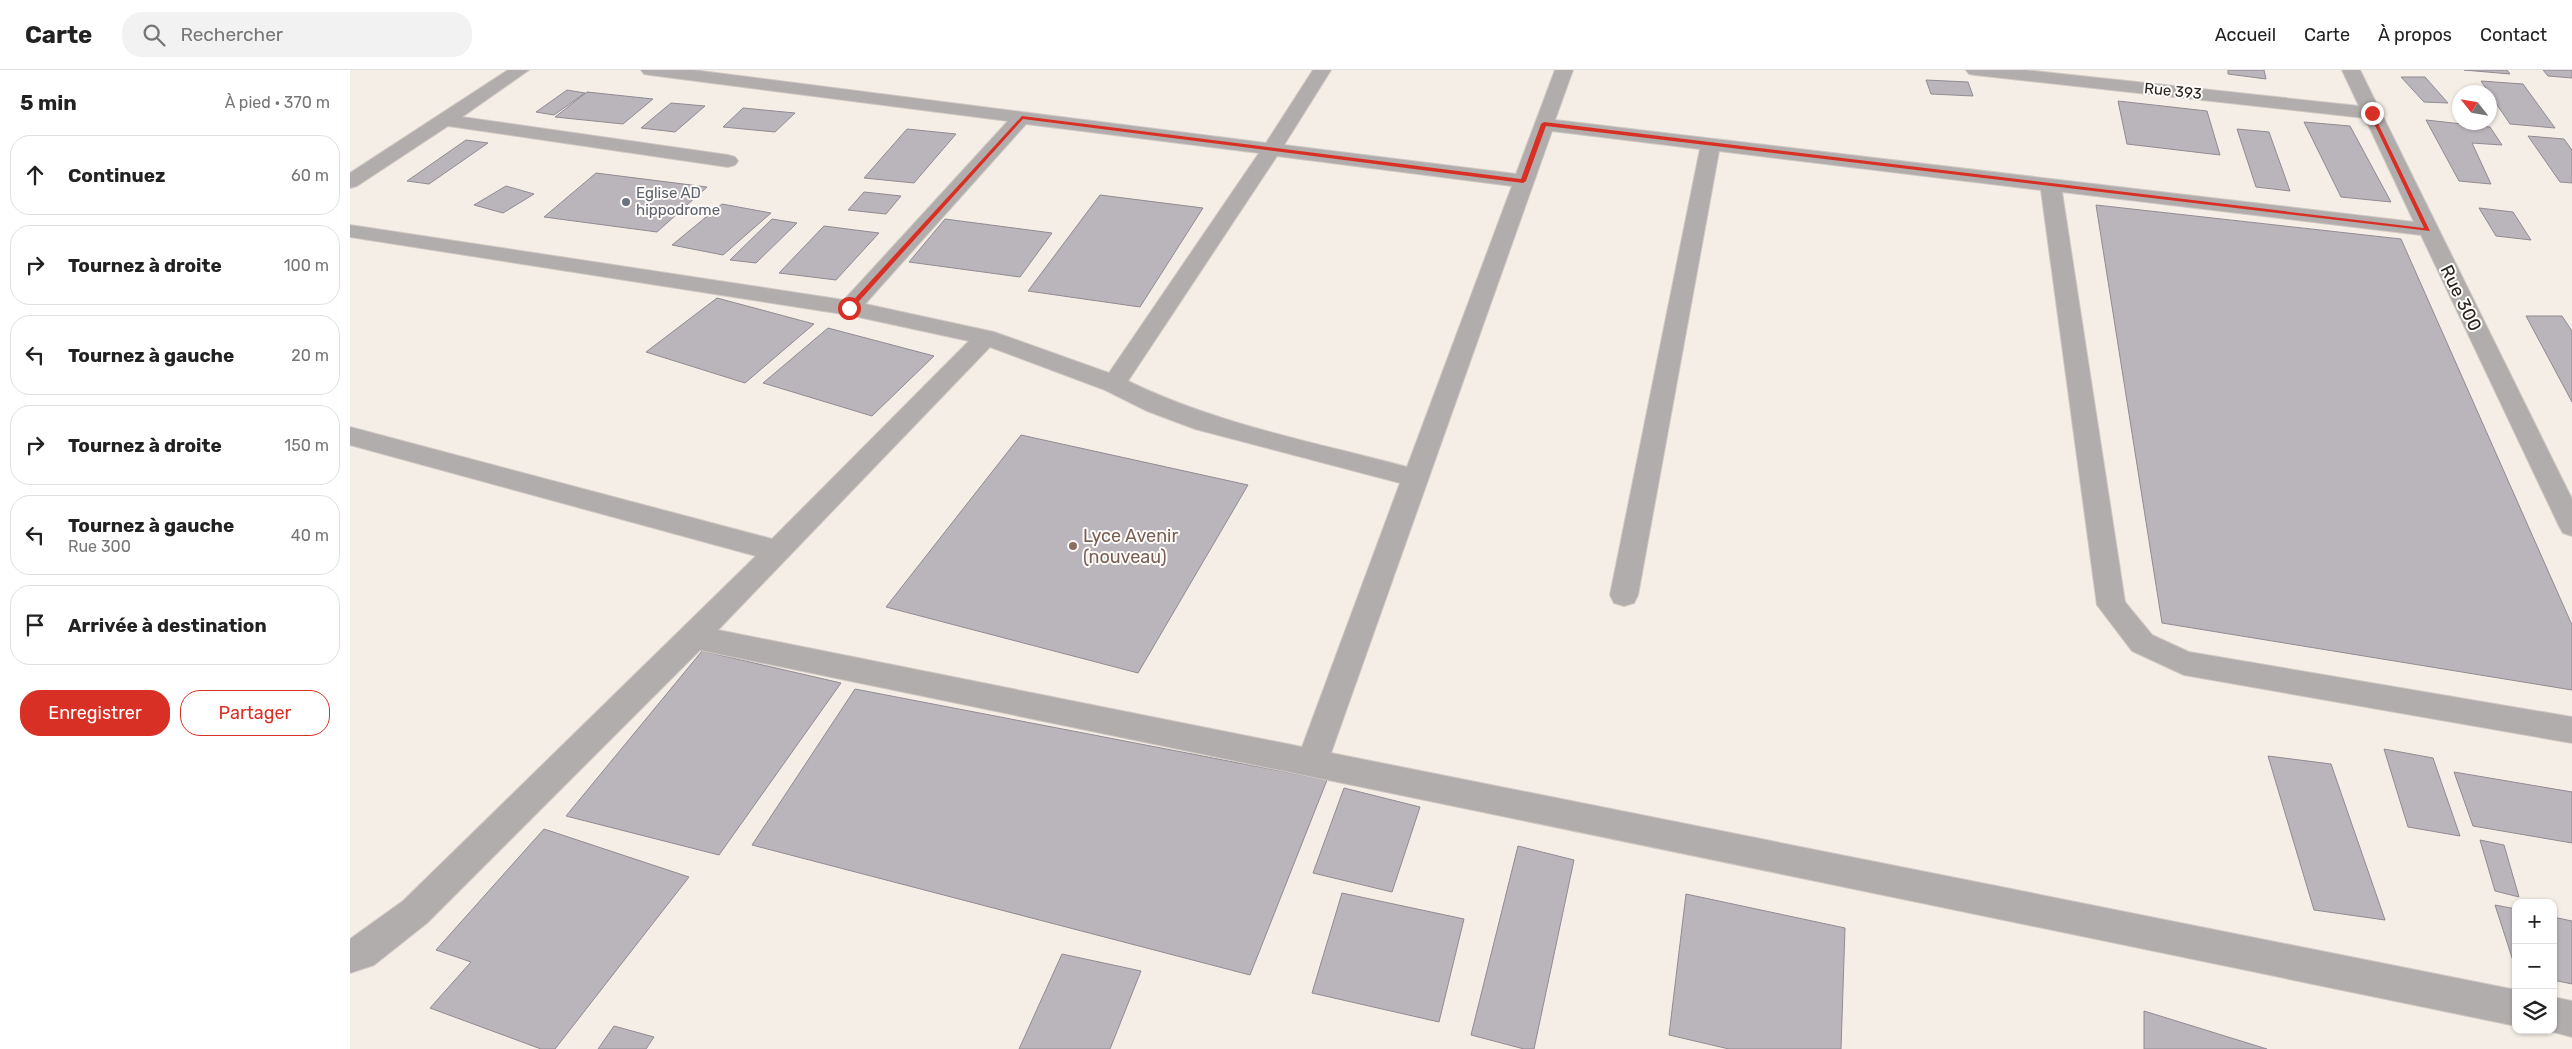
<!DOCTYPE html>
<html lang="fr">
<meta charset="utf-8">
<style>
:root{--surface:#fff;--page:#f2f2f2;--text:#222;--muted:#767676;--line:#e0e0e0;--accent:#d93025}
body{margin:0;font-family:Rubik,sans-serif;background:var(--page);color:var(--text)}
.controls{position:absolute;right:15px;bottom:15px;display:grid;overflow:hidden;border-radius:10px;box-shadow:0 1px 4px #0004}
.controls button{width:45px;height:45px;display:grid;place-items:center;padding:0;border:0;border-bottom:1px solid var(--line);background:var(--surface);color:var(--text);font:25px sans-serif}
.compass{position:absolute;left:2102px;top:15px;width:45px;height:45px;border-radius:50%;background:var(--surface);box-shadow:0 1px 4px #0004;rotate:301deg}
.stop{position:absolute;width:15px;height:15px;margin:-11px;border:4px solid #d93025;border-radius:50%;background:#fff}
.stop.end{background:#d93025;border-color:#fff;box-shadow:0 1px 5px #0008}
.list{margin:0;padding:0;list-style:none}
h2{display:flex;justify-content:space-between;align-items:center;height:65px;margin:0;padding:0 20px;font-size:21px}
h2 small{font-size:16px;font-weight:400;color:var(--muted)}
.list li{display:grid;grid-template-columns:32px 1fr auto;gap:15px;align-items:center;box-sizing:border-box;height:80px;margin:0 10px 10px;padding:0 10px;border:1px solid var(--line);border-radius:20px}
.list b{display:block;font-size:19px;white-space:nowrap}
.list p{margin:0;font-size:16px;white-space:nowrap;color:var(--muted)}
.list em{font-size:16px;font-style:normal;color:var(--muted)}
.actions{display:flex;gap:10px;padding:15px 20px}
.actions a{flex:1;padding:11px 0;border:1px solid var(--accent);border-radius:20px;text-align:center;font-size:18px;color:var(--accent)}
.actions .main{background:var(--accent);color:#fff}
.icon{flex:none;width:28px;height:28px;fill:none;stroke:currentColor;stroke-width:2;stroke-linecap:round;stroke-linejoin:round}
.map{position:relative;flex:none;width:2222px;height:979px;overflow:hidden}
header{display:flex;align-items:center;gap:30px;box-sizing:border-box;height:70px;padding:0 25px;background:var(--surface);border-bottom:1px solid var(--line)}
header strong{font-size:24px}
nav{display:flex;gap:28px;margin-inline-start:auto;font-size:18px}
.search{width:350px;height:45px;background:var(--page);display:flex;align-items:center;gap:12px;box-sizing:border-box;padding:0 18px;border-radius:20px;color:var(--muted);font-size:19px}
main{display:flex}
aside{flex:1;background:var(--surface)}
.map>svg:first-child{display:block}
.building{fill:#bab4bb;stroke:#918b92}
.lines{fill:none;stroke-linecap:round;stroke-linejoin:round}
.minor-casing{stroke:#d0c9c3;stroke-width:2}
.minor{fill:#b2adad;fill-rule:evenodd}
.route{fill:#d93025}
.worship-dot{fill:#6b7280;stroke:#fffcf9;stroke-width:2}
.education-dot{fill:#8d6e63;stroke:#fffcf9;stroke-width:2}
.labels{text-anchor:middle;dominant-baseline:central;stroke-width:4;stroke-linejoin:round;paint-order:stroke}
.far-street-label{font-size:15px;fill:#252220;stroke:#fffcf9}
.far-worship-label{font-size:15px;fill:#5b616d;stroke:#fffcf9;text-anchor:start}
.street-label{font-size:18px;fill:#252220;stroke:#fffcf9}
.education-label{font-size:18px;fill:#785e54;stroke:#fffcf9;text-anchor:start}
</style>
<header>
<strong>Carte</strong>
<div class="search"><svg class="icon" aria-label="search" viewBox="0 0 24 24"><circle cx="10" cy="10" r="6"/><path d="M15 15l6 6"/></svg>Rechercher</div>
<nav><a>Accueil</a><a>Carte</a><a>À propos</a><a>Contact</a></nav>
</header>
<main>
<aside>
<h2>5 min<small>À pied · 370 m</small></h2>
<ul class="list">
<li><svg class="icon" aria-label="ahead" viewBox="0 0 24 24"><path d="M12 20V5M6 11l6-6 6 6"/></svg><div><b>Continuez</b></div><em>60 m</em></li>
<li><svg class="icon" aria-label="right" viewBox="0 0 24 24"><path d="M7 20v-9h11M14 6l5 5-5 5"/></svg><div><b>Tournez à droite</b></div><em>100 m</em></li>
<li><svg class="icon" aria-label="left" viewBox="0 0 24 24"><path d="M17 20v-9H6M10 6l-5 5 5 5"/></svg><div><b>Tournez à gauche</b></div><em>20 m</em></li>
<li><svg class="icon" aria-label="right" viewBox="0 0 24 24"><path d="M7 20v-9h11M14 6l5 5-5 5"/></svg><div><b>Tournez à droite</b></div><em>150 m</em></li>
<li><svg class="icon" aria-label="left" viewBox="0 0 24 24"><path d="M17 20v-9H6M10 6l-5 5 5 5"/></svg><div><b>Tournez à gauche</b><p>Rue 300</p></div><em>40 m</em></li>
<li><svg class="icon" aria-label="arrive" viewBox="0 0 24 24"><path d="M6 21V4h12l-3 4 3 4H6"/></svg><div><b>Arrivée à destination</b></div></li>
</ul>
<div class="actions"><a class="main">Enregistrer</a><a>Partager</a></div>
</aside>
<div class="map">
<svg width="2222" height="979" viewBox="0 0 2222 979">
<rect width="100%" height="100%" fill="#f5eee7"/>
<path class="building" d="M 1878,0 L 1914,0 L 1916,9 L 1878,4 Z
M 2114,0 L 2157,0 L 2160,4 Z
M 2193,0 L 2222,0 L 2222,8 L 2198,6 Z
M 2051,7 L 2075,7 L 2098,33 L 2074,32 Z
M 1576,10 L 1618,12 L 1623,26 L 1581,24 Z
M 2131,11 L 2173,14 L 2205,58 L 2160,54 Z
M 217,20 L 235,23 L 204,45 L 186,42 Z
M 237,22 L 303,29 L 273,54 L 205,47 Z
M 1768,31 L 1857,41 L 1870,85 L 1777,74 Z
M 321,33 L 355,36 L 325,62 L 291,58 Z
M 393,38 L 445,43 L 425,62 L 373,57 Z
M 2076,50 L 2140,57 L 2152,75 L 2122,73 L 2141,114 L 2109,111 Z
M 1954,52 L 2000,56 L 2041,132 L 1991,127 Z
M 557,59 L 606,64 L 564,113 L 514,108 Z
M 1887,59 L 1919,62 L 1940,121 L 1906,117 Z
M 2178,66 L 2214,69 L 2222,80 L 2222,113 L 2210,112 Z
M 116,70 L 138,73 L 79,114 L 57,111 Z
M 246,103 L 357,117 L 307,162 L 194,147 Z
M 156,116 L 184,124 L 153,143 L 124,135 Z
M 514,122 L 551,126 L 536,144 L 498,140 Z
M 750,125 L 853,138 L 790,237 L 678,221 Z
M 372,134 L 421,143 L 373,185 L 322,175 Z
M 1746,135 L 2051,169 L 2222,555 L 2222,620 L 1812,553 Z
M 2129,138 L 2163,142 L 2181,170 L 2146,166 Z
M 422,149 L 447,153 L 406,193 L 380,190 Z
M 595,149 L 702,163 L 670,207 L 559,192 Z
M 474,156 L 529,163 L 486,210 L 429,203 Z
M 367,228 L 464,254 L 395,313 L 296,282 Z
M 2176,246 L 2212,246 L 2222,261 L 2222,332 Z
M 478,258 L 584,286 L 522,346 L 413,313 Z
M 671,365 L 898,415 L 788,603 L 536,537 Z
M 352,581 L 491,613 L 369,785 L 216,746 Z
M 505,619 L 977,710 L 900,905 L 402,775 Z
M 2034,679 L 2083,688 L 2110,766 L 2058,757 Z
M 1918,686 L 1981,694 L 2035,850 L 1964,840 Z
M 2104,702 L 2222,722 L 2222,773 L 2123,756 Z
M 994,718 L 1070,737 L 1042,822 L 963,803 Z
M 194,759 L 339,807 L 205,979 L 191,979 L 80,938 L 121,892 L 86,880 Z
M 2130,770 L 2154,775 L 2169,827 L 2145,821 Z
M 1168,776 L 1224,790 L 1184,979 L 1174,979 L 1121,965 Z
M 992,823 L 1114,849 L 1089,952 L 962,923 Z
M 1336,824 L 1495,858 L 1491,979 L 1379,979 L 1319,965 Z
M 2145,835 L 2166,839 L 2166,900 Z
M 2203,847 L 2222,851 L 2222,914 L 2203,910 Z
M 712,884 L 791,901 L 760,979 L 669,979 Z
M 1794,941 L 1917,979 L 1794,979 Z
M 264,956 L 304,967 L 296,979 L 248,979 Z"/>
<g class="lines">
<defs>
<path id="minor" d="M 158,0 L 179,0 L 112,47 L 378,85 L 385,87 L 388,91 L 385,95 L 378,97 L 98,56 L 7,116 L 0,118 L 0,103 Z
M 291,0 L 343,0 L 916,73 L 963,0 L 981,0 L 934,75 L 1166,104 L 1205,0 L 1223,0 L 1205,50 L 2064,152 L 2015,48 L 1625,5 L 1619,4 L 1616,0 L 1675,0 L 2009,36 L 1992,0 L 2010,0 L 2222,429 L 2222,466 L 2213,463 L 2209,456 L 2071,165 L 1712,122 L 1775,532 L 1802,565 L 1839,582 L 2222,647 L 2222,673 L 1834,605 L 1782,581 L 1747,535 L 1691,120 L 1369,81 L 1288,525 L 1284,533 L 1274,536 L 1264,533 L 1260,525 L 1350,79 L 1202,61 L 981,683 L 2166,920 L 2166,956 L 350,580 L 77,853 L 24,895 L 0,903 L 0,869 L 53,831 L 406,486 L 0,375 L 0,357 L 422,469 L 619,271 L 499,245 L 0,167 L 0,155 L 494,230 L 658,51 L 300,5 L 294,4 ZM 676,54 L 909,83 L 759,303 L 644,262 L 515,234 ZM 927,86 L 1162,116 L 1057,397 C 963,372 866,354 778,311 ZM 640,277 L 755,320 L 797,341 L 845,359 L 1050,413 L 952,677 L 368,560 Z
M 2203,927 L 2222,931 L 2222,967 L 2196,960 L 2203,960 Z"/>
</defs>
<use href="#minor" class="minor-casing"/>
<use href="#minor" class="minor"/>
</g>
<path class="route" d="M 2022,41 L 2080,161 L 1196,56 L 1176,111 L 1173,113 L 673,49 L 502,239 L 496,238 L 672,46 L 1171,109 L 1191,54 L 1194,52 L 2074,158 L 2019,43 Z"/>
<circle class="worship-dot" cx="276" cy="132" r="5"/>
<circle class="education-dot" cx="723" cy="476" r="5"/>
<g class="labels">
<g class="far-street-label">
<text transform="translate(1823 21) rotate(6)">Rue 393</text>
</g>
<g class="far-worship-label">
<text x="286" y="123">Eglise AD<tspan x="286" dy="17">hippodrome</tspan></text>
</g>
<g class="street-label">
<text transform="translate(2111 228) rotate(64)">Rue 300</text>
</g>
<g class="education-label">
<text x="733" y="466">Lyce Avenir<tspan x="733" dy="21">(nouveau)</tspan></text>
</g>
</g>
</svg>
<div class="controls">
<button>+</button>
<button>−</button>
<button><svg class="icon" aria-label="layers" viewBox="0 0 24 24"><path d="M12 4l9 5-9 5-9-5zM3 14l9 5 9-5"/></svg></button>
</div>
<svg class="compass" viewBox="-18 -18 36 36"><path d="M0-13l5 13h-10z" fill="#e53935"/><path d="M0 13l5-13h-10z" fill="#767676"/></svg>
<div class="stop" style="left:499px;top:238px"></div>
<div class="stop end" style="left:2022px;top:43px"></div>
</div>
</main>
